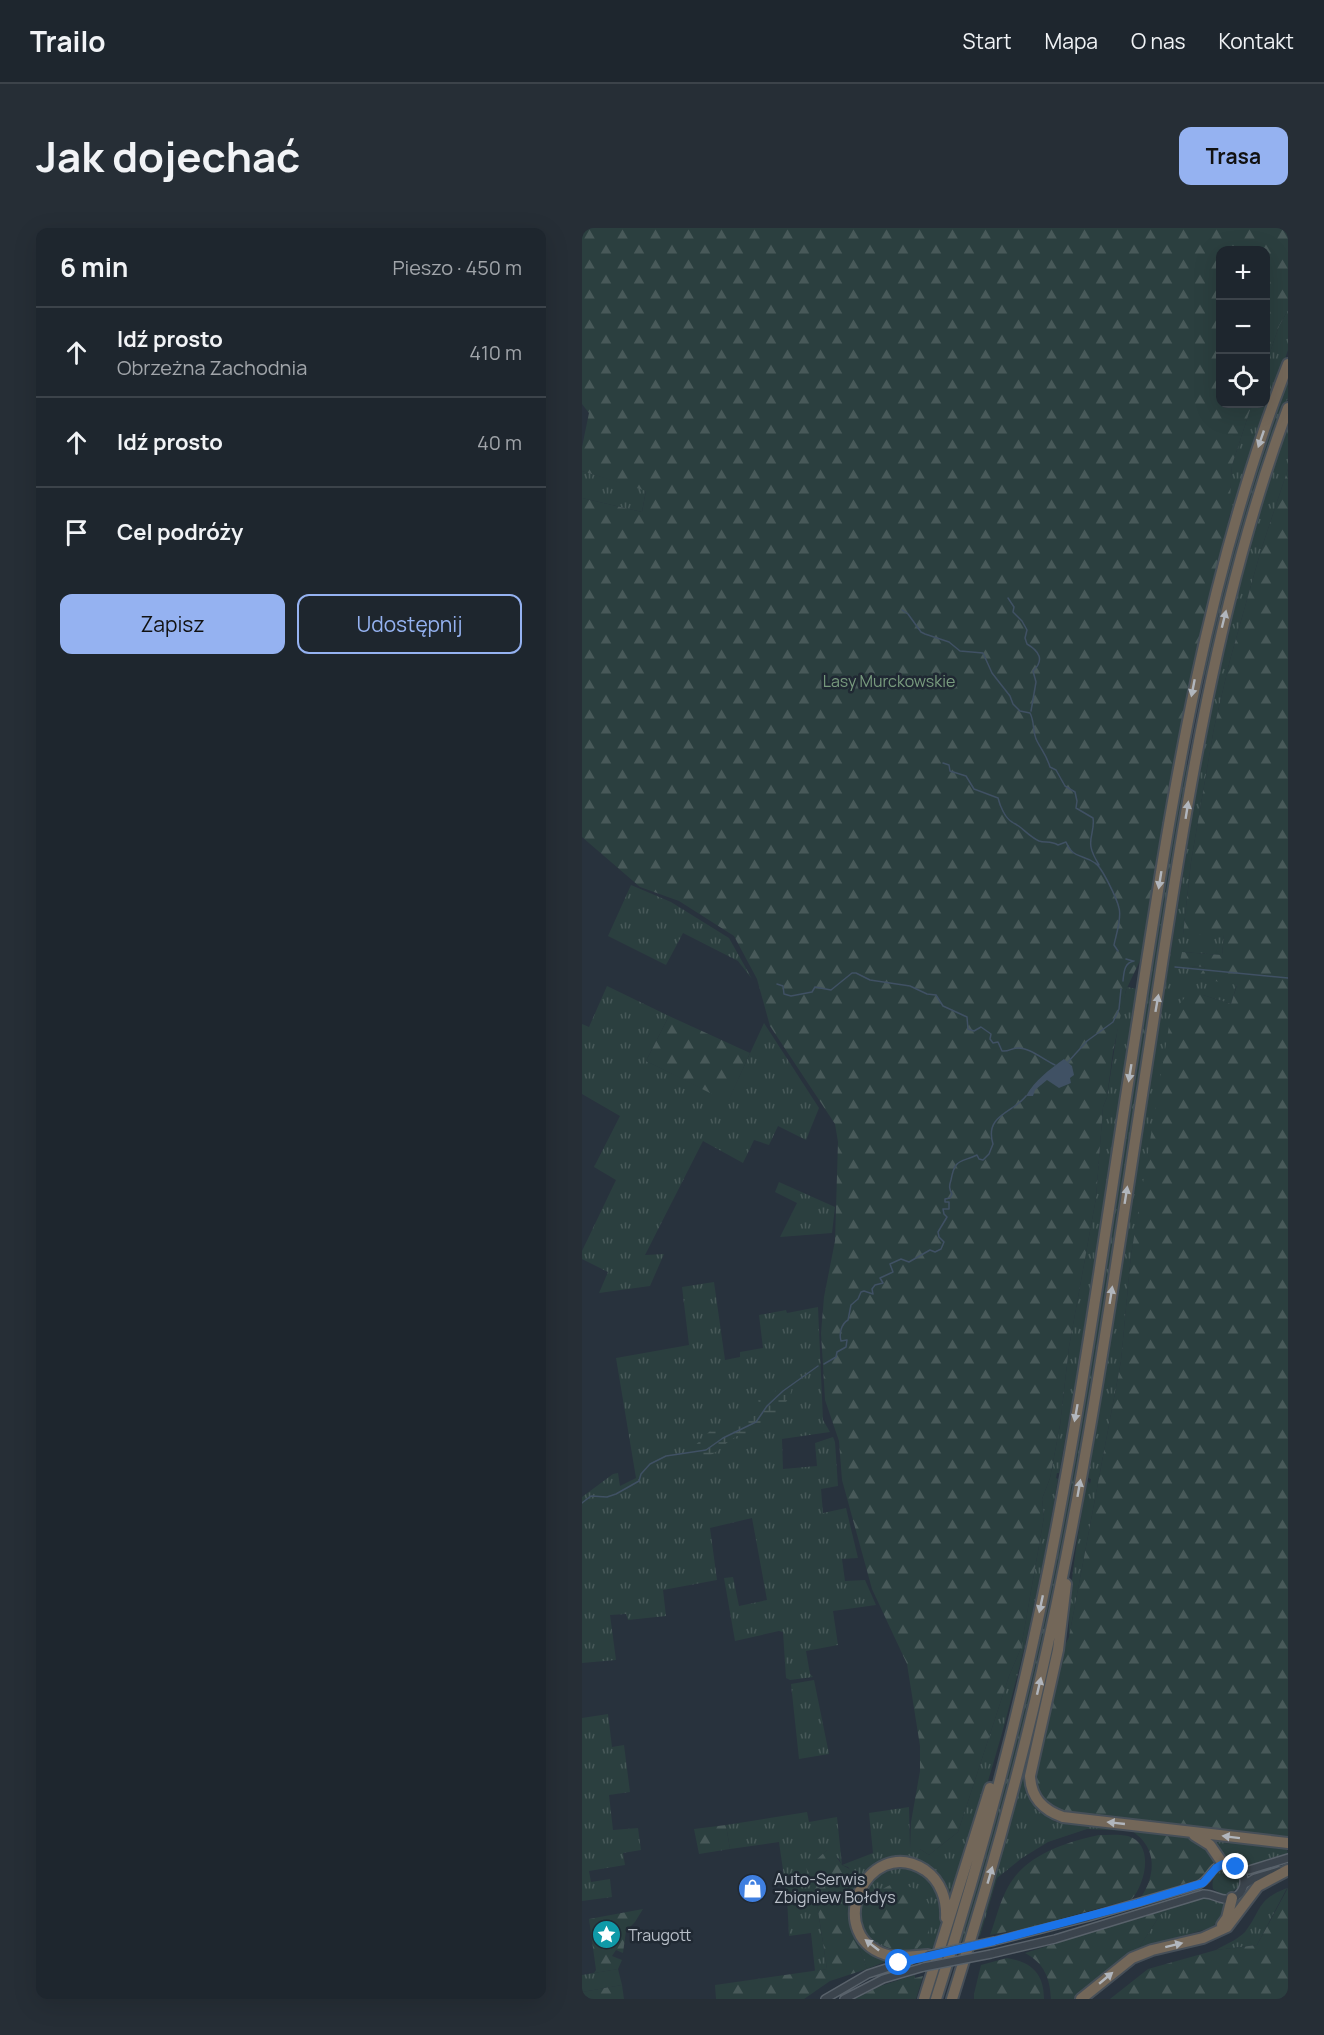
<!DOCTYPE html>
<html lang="pl">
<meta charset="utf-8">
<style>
:root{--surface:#1e262e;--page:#262e36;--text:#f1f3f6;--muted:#a1a5aa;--line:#3c434a;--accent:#95b2f1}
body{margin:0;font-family:Manrope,sans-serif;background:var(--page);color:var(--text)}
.controls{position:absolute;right:18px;top:18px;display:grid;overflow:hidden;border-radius:12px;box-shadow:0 6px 24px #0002}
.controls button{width:54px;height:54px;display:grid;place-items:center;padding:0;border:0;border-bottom:2px solid var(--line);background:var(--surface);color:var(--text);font:30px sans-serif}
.stop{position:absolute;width:18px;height:18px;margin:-14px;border:4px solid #1a73e8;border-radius:50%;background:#fff}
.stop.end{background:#1a73e8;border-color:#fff;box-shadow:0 2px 6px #0008}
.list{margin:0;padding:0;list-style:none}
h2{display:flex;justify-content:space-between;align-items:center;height:78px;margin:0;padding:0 24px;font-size:26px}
h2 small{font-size:20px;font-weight:400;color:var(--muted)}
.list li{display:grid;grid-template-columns:39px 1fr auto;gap:18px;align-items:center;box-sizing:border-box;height:90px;padding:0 24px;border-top:2px solid var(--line)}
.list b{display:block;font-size:22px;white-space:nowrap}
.list p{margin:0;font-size:20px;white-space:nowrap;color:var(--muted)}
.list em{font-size:20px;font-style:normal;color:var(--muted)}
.actions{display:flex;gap:12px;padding:18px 24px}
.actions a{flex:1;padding:14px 0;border:2px solid var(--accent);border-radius:12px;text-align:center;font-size:21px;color:var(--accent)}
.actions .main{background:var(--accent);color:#111}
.icon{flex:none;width:33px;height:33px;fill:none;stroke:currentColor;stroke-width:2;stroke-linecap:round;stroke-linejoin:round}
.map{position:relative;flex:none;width:706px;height:1771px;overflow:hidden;border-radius:12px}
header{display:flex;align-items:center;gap:36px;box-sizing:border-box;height:84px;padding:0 30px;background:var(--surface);border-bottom:2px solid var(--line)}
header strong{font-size:28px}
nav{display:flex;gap:33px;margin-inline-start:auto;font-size:21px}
.intro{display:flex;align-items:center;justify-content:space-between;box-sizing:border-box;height:144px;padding:0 36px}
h1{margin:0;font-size:42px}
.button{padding:15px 27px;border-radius:12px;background:var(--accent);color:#111;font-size:21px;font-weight:700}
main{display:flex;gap:36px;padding:0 36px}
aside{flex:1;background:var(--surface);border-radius:12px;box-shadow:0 6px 24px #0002}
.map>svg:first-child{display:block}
.grass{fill:url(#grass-tufts)}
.forest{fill:url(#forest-firs)}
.wetland{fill:url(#wetland-marsh)}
.water{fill:#405164}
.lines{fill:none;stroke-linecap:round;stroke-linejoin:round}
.stream{stroke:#405164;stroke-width:1.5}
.minor-casing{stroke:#59626b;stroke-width:10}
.highway-casing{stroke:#464f58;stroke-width:14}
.minor{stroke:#3b444d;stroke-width:7}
.highway{stroke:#736759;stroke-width:10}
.minor-bridge-casing{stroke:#59626b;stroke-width:10;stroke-linecap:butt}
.minor-bridge{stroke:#3b444d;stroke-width:7}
.oneway{fill:#b1b6bd}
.route{stroke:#1a73e8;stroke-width:8}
.labels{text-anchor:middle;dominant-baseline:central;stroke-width:5;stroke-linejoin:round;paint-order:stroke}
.park-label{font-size:16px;fill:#789b7e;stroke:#202933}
.poi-label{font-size:16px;fill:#b8bfc8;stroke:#202933;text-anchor:start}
</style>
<header>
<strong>Trailo</strong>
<nav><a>Start</a><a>Mapa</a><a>O nas</a><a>Kontakt</a></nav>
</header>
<div class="intro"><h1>Jak dojechać</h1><a class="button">Trasa</a></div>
<main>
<aside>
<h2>6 min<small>Pieszo · 450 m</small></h2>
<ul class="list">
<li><svg class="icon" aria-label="ahead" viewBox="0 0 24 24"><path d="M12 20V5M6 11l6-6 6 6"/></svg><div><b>Idź prosto</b><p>Obrzeżna Zachodnia</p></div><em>410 m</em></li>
<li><svg class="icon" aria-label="ahead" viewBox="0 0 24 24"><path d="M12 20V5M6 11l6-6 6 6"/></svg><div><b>Idź prosto</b></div><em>40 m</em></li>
<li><svg class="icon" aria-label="arrive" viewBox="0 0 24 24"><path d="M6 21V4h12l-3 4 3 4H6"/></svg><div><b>Cel podróży</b></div></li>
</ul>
<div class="actions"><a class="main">Zapisz</a><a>Udostępnij</a></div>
</aside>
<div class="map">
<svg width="706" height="1771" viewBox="0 0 706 1771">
<defs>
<pattern id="grass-tufts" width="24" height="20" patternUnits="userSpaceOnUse" patternTransform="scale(1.5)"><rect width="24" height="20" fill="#2b3f3f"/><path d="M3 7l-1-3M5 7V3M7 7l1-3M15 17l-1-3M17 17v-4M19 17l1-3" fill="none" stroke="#485959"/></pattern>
<pattern id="forest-firs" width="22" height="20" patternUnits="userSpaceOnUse" patternTransform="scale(1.5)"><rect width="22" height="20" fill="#2b3f3f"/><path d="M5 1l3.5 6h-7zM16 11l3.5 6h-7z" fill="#485959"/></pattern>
<pattern id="wetland-marsh" width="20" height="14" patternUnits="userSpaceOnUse" patternTransform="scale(1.5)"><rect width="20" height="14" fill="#2b3f3f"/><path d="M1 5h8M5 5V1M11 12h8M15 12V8" fill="none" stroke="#485959"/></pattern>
</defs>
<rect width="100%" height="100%" fill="#28323d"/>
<path class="grass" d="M 706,82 L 706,122 L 646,292 L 650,237 L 670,176 L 684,176 L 684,136 L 697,98 Z
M 706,146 L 706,170 L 693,205 L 626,448 L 618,447 L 654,300 Z
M 706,196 L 706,241 L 679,322 L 648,432 L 632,500 L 609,634 L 601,707 L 642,707 L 640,727 L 600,724 L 606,738 L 623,739 L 617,750 L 655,756 L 649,776 L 621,767 L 558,976 L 549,1027 L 539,1133 L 487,1409 C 486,1356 497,1304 505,1252 L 508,1256 L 509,1251 L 506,1250 L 621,519 L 644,406 L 646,410 L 647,405 L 645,405 C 662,334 682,264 706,196 Z
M 0,243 L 64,262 L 60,284 L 0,270 Z
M 601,536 L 609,538 L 507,1182 L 478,1340 L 442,1502 L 385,1713 L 377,1714 L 440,1481 Z
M 49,657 L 89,674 L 147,710 L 170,751 L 156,733 L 101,705 L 84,737 L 26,708 Z
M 25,758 L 87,788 L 64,833 L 146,873 L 182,795 L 237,880 L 224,912 L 196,898 L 187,917 L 172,912 L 161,935 L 121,913 L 63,1027 L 82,1026 L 68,1058 L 17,1065 L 26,1044 L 0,1031 L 0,1023 L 34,952 L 12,939 L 38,888 L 0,866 L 0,796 L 7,799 Z
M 545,759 L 555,761 L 555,765 L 492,1163 L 477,1245 L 475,1245 L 474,1250 L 476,1251 C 464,1322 450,1394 431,1464 C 413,1535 390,1604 368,1674 C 367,1650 346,1642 328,1633 C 317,1637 291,1643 282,1649 C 269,1658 268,1680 270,1693 L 307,1732 L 285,1741 C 274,1704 252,1688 272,1647 L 266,1639 L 260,1637 L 257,1631 L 245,1622 L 234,1632 L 226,1632 L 226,1654 L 233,1663 L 245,1741 L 233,1743 L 229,1705 L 207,1708 L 205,1670 L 197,1614 L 148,1621 L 144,1597 L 225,1584 L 227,1594 L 255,1589 L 260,1637 L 291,1625 L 287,1585 L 327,1579 L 328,1621 L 338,1621 L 347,1627 L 376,1604 L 427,1448 L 439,1420 L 462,1289 L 460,1271 L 468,1250 L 478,1197 L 487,1119 L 514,970 L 521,879 L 525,869 L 538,785 Z
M 197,954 L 253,979 L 250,1005 L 198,1009 L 215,975 L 193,964 Z
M 132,1054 L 143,1132 L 158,1129 L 158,1124 L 181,1120 L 177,1087 L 204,1082 L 205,1085 L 236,1079 L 241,1192 L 248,1204 L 200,1211 L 201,1241 L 235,1238 L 233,1215 L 251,1209 L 253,1214 L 256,1258 L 239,1261 L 241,1285 L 264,1280 L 276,1330 L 260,1331 L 263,1353 L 283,1352 L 294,1377 L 251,1383 L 256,1417 L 224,1423 L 228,1446 L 231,1449 L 208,1452 L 204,1450 L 201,1404 L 197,1403 L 153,1413 L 142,1350 L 151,1349 L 157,1378 L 185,1372 L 170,1290 L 128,1300 L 135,1352 L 81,1362 L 84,1388 L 46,1392 L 44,1386 L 28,1387 L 34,1432 L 0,1435 L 0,1269 L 31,1246 L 36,1245 L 38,1258 L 54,1250 L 34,1130 L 107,1117 L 100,1059 Z
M 478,1388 L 446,1563 L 456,1583 L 474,1594 L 548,1601 L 549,1603 L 505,1601 L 466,1614 L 440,1630 L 415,1650 L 398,1708 L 396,1708 L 430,1587 Z
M 232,1452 L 247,1526 L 217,1531 L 209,1456 Z
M 26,1486 L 30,1519 L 42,1517 L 48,1564 L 27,1567 L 31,1602 L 56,1600 L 59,1622 L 41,1625 L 43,1637 L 7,1643 L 9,1654 L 28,1651 L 30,1669 L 0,1673 L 0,1490 Z
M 618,1606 L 704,1619 L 706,1625 L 665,1638 L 644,1630 Z
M 319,1639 L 344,1647 L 356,1660 L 361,1692 L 353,1720 L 342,1723 L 311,1725 L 293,1716 L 280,1699 L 276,1688 L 280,1663 L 301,1642 Z
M 643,1641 L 658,1646 L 657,1659 L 647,1666 L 640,1666 L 631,1661 C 629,1652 633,1644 643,1641 Z
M 705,1660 L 675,1717 L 634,1722 C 644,1716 655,1712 663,1704 C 680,1682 674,1672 705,1660 Z
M 622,1670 L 644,1676 C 641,1688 637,1694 628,1700 L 556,1721 L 582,1681 Z
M 36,1741 L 40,1757 L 0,1764 L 0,1747 Z"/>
<path class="forest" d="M 0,0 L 706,0 L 706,82 L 697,98 L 684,136 L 684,22 L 638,22 L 638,176 L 670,176 L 650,237 L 646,305 L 565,718 L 544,762 L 531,824 L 525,869 L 521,879 L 514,970 L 487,1119 L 478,1197 L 468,1250 L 460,1271 L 462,1289 L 439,1420 L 427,1448 L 376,1604 L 347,1627 L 338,1621 L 328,1621 L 329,1594 L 338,1543 L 338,1518 L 325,1436 L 290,1361 L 260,1252 L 257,1213 L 243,1172 L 239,1105 L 242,1069 L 253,1013 L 256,914 L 253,896 L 188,798 L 175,751 L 152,708 L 97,673 L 58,659 L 0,609 L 0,270 L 60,284 L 64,263 L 0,243 L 0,219 L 7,185 L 0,176 Z
M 706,241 L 706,1612 L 483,1584 C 464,1579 454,1566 453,1547 L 479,1425 L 487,1409 L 539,1133 L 549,1027 L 589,786 L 611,760 L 621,767 L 649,776 L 655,757 L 616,750 L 623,739 L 606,738 L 598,733 L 600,724 L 640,727 L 642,707 L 601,707 L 609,634 L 632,500 L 648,432 L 679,322 Z
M 87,788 L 168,825 L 146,874 L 64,833 Z
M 144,1597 L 148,1621 L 117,1626 L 112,1601 Z
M 548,1601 C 567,1604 604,1604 619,1614 C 625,1619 630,1626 635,1632 L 617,1651 L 559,1669 C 570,1653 575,1631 562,1614 C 559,1609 552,1605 548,1601 Z
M 517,1607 C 526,1607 537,1606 546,1608 C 573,1616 563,1656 550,1671 L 446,1700 L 408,1707 C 414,1691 418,1673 426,1659 C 443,1627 484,1614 517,1607 Z
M 245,1622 L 251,1624 L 260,1637 L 275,1645 C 248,1676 276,1710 285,1741 L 248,1753 L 222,1771 L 134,1771 L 133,1757 L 245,1741 L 233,1663 L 226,1654 L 224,1635 L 226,1632 L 234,1632 Z
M 311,1656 C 320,1657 328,1658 335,1662 C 356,1676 351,1709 333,1722 C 324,1721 309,1723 301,1717 C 275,1699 282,1666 311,1656 Z
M 706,1660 L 706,1771 L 528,1771 L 566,1741 L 634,1722 L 675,1717 Z
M 61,1681 L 53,1694 L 44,1703 L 41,1725 L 34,1722 L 30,1728 L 40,1732 L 36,1741 L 12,1745 L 14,1742 L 7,1691 Z
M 582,1681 L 556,1721 L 541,1732 L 494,1771 L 469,1771 C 468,1750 462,1735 443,1725 Z
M 425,1730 C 449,1734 462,1745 462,1771 L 392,1771 L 392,1766 L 399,1737 Z
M 333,1747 L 333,1750 L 341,1748 L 334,1771 L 273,1771 L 298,1758 Z
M 40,1757 L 42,1771 L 0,1771 L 0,1764 Z"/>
<path class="wetland" d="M 202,1153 L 209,1153 C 214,1174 189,1185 183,1203 L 160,1209 L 155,1208 C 138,1217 129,1237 106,1228 L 106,1223 C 118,1215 124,1203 137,1198 L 142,1201 L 159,1191 L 172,1188 L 178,1181 L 176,1171 C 184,1167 195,1167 196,1157 Z"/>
<path class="water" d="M 482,831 L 490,838 L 492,847 L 488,850 L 489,855 L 477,860 L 465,852 L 453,862 L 451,868 L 444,868 C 453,852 467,842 482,831 Z"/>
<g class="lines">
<path class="stream" d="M 426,370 L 432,379 L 431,384 L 440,393 L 445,402 L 443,410 L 445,416 C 457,423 463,432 451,443 L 454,454 L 449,483
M 320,382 L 326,386 L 339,404 L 343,406 L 367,414 L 378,423 L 401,425 L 410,445 L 428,468 L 431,476 L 438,483 L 448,485 C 453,494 450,504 455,513 C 460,523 464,526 468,539 L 474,542 L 483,558 L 493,564 L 495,573 L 494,580 L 511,590 C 513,601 507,609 509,619 C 510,625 514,632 517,637
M 361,535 L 367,537 L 368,543 L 384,548 L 392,561 L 416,570 C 418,578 423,590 430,594 C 433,596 436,597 438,599 C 444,604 450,610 457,613 C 463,615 469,613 476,617 L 484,614 C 491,631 500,626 513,635 C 520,639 535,671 537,680 C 540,690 534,707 532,717 L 536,723
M 544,731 L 551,733
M 593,739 L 706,750
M 541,753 C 542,744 542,735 552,733
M 195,756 L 201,758 L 202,766 L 209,768 L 230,764 L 233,759 L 249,762 L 270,745 L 274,745 L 288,752 L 328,758 L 345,766 L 354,767 L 361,778 L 385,789 L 386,801 L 392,803 L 399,799 L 409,806 L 408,811 L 411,815 L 416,814 L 420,823 C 427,824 429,820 435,820 C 447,819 462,832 473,837
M 486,834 L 505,813 L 531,794 L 537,781 L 539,761
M 242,1136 L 254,1129 L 255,1124 L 264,1119 L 265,1112 L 259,1113 C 257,1106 259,1096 266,1092 L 269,1077 L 276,1071 L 279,1064 L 282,1063 L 291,1066 L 290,1061 L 293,1057 L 301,1055 L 298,1050 L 311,1044 L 308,1036 L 319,1031 L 327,1034 L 348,1022 L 353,1024 L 359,1021 L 362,1014 L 357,1009 L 356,1004 L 365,989 L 362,986 L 361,981 L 367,981 L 367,974 L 363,974 L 363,971 L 368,970 L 370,966 C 367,961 367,958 369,952 C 373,930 378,935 395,927 L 397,931 L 401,932 L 407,926 L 411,916 C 402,887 431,885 444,868
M 0,1275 L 9,1268 L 25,1269 L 34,1266 L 57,1253 L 59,1246 L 68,1236 L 84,1228 L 124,1222 L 141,1210 L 174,1194 L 185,1178 L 201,1163 L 236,1138"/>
<defs>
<path id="minor" d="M 659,1642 L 667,1642 L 706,1630
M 663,1656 L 673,1650 L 697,1643
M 409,1726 L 473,1711 L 621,1666 C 631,1665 638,1673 648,1671 C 671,1665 664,1631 640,1636 C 629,1639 627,1653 616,1657 L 507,1689 L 413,1713
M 243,1771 L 286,1746 L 329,1732
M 262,1771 L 301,1751 L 342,1739"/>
<path id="highway" d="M 484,1356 L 476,1422 L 448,1548 C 449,1570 461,1582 481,1589 L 706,1615
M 612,1607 L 628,1617 L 641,1636
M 640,1697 L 645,1690 L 650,1670
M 346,1727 C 333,1728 321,1730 309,1728 C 238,1712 284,1604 343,1642 C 359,1653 365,1672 364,1690
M 342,1771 L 408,1560
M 354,1771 C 396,1640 432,1507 460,1373 C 496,1200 520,1024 547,849 C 585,606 616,367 706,136
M 370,1771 C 407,1654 440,1536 466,1416 C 506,1235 532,1050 560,867 C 596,636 624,401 706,180
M 499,1771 L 550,1730 L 570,1722 L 621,1710 L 645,1699 L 676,1658 L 706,1642"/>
</defs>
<use href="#minor" class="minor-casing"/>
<use href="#highway" class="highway-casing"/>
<use href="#minor" class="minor"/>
<use href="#highway" class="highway"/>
<defs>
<path id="minor-bridge" d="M 346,1727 L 413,1713
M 342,1739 L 409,1726"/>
</defs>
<use href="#minor-bridge" class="minor-bridge-casing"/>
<use href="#minor-bridge" class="minor-bridge"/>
</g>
<defs><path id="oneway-solid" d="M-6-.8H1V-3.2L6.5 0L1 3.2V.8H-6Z" transform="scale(1.5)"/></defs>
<g class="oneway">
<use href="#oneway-solid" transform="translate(679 211) rotate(109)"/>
<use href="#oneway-solid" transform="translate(642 391) rotate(-76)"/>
<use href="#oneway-solid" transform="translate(611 460) rotate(101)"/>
<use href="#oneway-solid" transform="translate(605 582) rotate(-81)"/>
<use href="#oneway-solid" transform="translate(578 652) rotate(99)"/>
<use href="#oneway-solid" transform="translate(575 775) rotate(-80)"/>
<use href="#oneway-solid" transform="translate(548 845) rotate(99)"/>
<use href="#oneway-solid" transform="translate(544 967) rotate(-81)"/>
<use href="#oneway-solid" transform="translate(529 1067) rotate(-81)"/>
<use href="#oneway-solid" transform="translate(494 1185) rotate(100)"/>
<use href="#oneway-solid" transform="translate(497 1260) rotate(-80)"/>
<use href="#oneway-solid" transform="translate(459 1376) rotate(102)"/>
<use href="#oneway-solid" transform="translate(457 1458) rotate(-77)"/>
<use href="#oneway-solid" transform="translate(534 1595) rotate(-174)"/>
<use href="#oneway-solid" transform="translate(649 1609) rotate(-173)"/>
<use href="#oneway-solid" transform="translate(408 1647) rotate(-74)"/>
<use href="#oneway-solid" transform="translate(290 1717) rotate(-142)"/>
<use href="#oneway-solid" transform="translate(592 1717) rotate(-14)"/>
<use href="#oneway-solid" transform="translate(524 1750) rotate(-40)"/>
</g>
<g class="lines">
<path class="route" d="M 317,1735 L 412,1713 L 556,1675 L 621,1655 L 634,1640 L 641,1636 L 654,1639"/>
</g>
<defs>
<symbol id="shop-disc" viewBox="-11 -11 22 22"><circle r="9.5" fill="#3f7fe0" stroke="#202933"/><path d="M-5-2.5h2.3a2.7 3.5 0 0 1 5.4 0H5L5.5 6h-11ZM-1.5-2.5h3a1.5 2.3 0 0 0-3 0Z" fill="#fff"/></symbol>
<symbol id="sight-disc" viewBox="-11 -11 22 22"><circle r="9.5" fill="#0f9aa8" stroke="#202933"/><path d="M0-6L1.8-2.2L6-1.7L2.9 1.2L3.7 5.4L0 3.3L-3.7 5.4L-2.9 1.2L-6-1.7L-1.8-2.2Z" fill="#fff"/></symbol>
</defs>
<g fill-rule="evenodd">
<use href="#shop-disc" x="154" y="1644" width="33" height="33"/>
<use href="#sight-disc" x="8" y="1690" width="33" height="33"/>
</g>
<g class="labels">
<g class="park-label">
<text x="307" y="453">Lasy Murckowskie</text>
</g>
<g class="poi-label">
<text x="192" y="1651">Auto-Serwis<tspan x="192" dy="18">Zbigniew Bołdys</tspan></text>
<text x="46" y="1707">Traugott</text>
</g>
</g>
</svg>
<div class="controls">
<button>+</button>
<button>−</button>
<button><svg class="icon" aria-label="locate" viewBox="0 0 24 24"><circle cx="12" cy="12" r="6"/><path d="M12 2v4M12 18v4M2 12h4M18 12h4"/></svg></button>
</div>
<div class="stop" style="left:317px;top:1735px"></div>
<div class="stop end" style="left:654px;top:1639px"></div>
</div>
</main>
